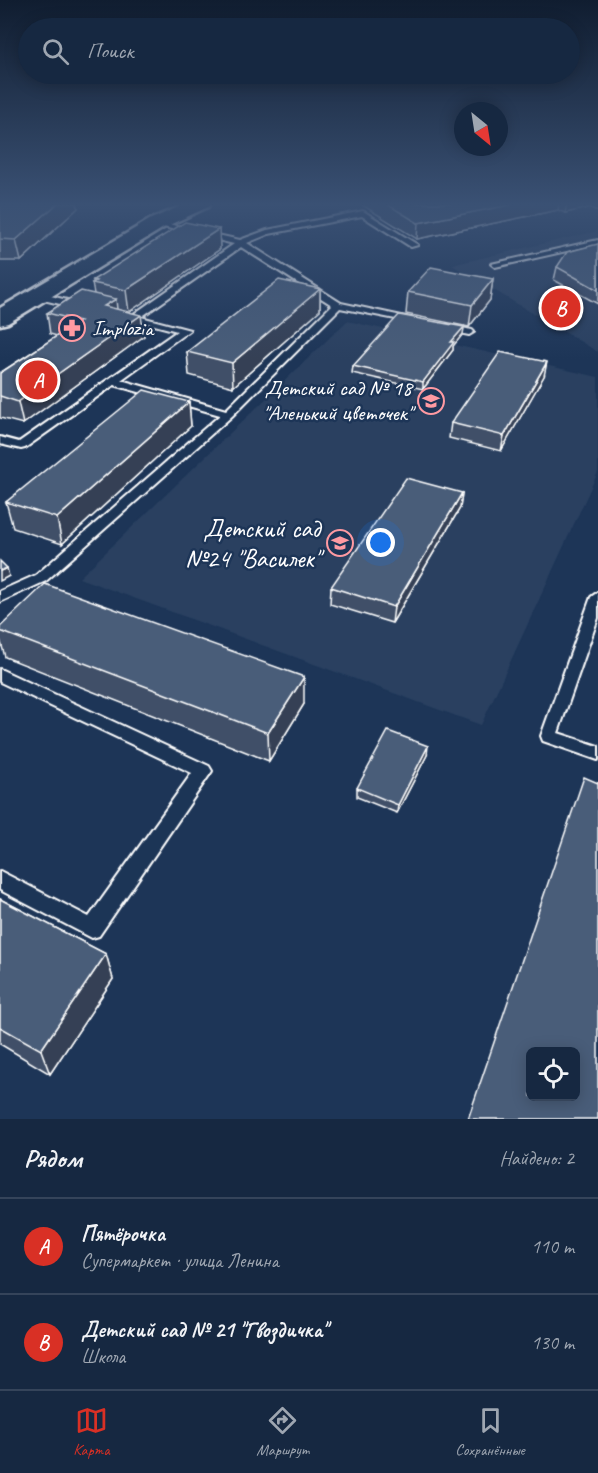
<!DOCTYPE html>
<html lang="ru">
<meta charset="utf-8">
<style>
:root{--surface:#162841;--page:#23344c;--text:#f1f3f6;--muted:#9ea6b1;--line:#35445a;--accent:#d93025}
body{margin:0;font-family:Caveat,sans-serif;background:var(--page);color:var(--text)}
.controls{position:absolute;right:18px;bottom:18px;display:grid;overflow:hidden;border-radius:9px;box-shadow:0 3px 15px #0003}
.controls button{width:54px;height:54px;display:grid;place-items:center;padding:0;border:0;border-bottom:2px solid var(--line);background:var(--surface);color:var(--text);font:30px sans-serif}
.compass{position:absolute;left:454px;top:102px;width:54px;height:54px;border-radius:50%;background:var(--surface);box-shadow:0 3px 15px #0003;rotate:150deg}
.you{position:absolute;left:381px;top:543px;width:21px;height:21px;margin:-15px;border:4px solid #fff;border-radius:50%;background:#1a73e8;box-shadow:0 0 0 9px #1a73e833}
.badge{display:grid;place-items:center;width:39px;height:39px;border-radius:50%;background:var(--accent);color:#fff;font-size:20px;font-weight:700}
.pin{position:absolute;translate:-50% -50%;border:3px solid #fff;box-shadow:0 2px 6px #0006}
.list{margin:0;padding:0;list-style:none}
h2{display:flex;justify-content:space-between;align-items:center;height:78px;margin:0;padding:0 24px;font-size:26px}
h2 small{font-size:20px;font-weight:400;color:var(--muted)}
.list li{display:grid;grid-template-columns:39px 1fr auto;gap:18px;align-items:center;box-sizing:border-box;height:96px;padding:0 24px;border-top:2px solid var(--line)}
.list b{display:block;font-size:22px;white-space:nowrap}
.list p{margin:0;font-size:20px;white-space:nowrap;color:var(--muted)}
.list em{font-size:20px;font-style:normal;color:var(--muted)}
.icon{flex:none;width:33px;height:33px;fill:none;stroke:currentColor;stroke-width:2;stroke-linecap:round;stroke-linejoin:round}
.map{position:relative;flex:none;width:598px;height:1119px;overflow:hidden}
.search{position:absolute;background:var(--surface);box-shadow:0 3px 15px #0003;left:18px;right:18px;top:18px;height:66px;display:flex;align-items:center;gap:15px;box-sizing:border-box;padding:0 21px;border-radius:33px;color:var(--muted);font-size:22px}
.sheet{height:270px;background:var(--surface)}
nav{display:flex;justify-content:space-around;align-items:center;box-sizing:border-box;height:84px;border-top:2px solid var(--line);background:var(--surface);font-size:16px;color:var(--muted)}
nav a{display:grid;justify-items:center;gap:3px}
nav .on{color:var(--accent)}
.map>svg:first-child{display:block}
.built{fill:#2a4161}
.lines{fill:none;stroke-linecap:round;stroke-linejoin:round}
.lane-casing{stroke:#fff;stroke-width:4}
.secondary-casing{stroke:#fff;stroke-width:5}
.lane{fill:#1d3557;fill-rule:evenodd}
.secondary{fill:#1d3557;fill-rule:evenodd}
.wall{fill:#405068;stroke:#fff;stroke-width:1.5}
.shaded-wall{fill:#344155;stroke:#fff;stroke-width:1.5}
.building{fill:#4a5d79;stroke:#fff;stroke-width:1.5;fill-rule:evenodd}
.labels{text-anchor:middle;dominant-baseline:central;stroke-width:5;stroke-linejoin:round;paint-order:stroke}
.far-poi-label{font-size:22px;fill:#fff;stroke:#1d3557;text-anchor:start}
.poi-label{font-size:26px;fill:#fff;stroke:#1d3557;text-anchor:end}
</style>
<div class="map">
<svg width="598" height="1119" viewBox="0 0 598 1119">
<rect width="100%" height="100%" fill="#1d3557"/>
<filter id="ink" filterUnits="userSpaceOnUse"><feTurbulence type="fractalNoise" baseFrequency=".0167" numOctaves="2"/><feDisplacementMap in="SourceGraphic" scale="12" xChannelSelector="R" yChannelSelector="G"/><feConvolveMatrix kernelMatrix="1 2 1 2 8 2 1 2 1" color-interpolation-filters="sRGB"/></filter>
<g filter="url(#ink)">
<path class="built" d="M 598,231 L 598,352 L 452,265 Z
M 347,321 L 598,377 L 598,472 L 481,725 L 79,578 Z"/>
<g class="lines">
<defs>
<path id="lane" d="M 582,203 L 591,203 L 598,205 L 598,210 Z
M 363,211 L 418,245 L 411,247 L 362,216 L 269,234 L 247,243 L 341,303 L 416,319 L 416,323 L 340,308 L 232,416 L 46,581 L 0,602 L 0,591 L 36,575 L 220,415 L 114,385 L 25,448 L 21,449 L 0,444 L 0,437 L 19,442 L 177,331 L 128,318 L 234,244 L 155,225 L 155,221 L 240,240 L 267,230 ZM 241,247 L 332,305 L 226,410 L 121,380 L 190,330 L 141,317 Z
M 598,240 L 598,244 L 495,267 L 491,264 Z
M 38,293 L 84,304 L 86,306 L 81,309 L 35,298 L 35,294 Z
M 447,325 L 472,330 L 474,332 L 469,335 L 444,330 L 444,326 Z
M 598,592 L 598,618 L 558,733 L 598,746 L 598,760 L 543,741 L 541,736 L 591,597 Z
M 0,669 L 209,766 L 212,771 L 99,936 L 92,938 L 0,890 L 0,871 L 89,917 L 192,773 L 0,682 Z"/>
<path id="secondary" d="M 188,203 L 211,203 L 208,207 L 165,227 L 8,323 L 0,325 L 0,308 L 151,219 Z"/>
</defs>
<use href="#lane" class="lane-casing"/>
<use href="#secondary" class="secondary-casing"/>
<use href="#lane" class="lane"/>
<use href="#secondary" class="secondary"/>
</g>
<path class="wall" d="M 0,203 L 77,203 L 78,208 L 21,261 L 0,261 Z
M 359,203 L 589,203 L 588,208 L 565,213 L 558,210 L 417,239 Z
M 219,229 L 220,249 L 129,312 L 144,336 L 23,424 L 0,418 L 0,373 L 57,336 L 50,334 L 47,313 L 94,294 L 92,283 L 93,283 L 93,280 Z
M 598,244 L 598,304 L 554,280 L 557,267 Z
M 493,279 L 490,300 L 469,327 L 406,314 L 408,292 Z
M 320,289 L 320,310 L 233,387 L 189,375 L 187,352 Z
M 464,327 L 463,334 L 453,346 L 453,350 L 423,389 L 352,373 L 353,366 Z
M 544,376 L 501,451 L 449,438 L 451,423 Z
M 189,402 L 191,426 L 62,544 L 13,528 L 6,502 Z
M 462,493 L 460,508 L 392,623 L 330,604 L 331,587 Z
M 0,627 L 304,704 L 269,761 L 5,657 L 0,639 Z
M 427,755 L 397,813 L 357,797 L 357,788 Z
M 0,899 L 106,954 L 113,979 L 50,1074 L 0,1044 Z"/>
<path class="shaded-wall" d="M 58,203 L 77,203 L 78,208 L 21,261 L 16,240 Z
M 519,203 L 559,203 L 558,210 L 417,239 L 418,223 Z
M 567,203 L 589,203 L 588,208 L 565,213 Z
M 219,229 L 220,249 L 129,312 L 126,290 Z
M 493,279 L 490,300 L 469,327 L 472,305 Z
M 320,289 L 320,310 L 233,387 L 232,363 Z
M 116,299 L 118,320 L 104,306 Z
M 141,315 L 144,336 L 23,424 L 18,402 Z
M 464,327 L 463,334 L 453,346 L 453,350 L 423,389 L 423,382 L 451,342 Z
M 547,362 L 544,376 L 501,451 L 504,436 Z
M 189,402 L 191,426 L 62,544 L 57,518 Z
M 462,493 L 460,508 L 392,623 L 394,607 Z
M 7,568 L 9,576 L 0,581 L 0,571 Z
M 304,677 L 304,704 L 269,761 L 268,733 Z
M 428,746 L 427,755 L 397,813 L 398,805 Z
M 106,954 L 113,979 L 50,1074 L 41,1050 Z"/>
<path class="building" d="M 0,203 L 58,203 L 16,240 L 0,239 Z
M 385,203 L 519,203 L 418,223 Z
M 185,222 L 219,229 L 126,290 L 92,283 L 96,281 L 93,280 Z
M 598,244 L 598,290 L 557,267 L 567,252 Z
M 431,267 L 493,279 L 472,305 L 408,292 Z
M 279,280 L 320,289 L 232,363 L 187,352 Z
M 81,291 L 116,299 L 104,306 L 141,315 L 18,402 L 0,396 L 0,373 L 80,321 L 47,313 Z
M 399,315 L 464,327 L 451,342 L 454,342 L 423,382 L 353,366 Z
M 500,352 L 547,362 L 504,436 L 451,423 Z
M 144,390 L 189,402 L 57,518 L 6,502 Z
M 406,478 L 462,493 L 394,607 L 331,587 Z
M 0,561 L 7,568 L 0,571 Z
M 45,584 L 304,677 L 268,733 L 0,631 L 0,627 Z
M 388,731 L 428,746 L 398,805 L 357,788 Z
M 584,777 L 598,783 L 598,1119 L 468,1119 ZM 531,1052 L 576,1052 L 576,1096 L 531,1096 Z
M 0,899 L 106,954 L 41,1050 L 0,1027 Z"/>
</g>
<linearGradient id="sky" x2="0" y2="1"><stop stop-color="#101d30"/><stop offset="0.57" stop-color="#3a5174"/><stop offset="1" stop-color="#3a5174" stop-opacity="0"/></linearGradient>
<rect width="598" height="359" fill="url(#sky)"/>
<defs>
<symbol id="pharmacy-ring" viewBox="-11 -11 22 22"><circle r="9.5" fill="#1d3557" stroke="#ff9aa2" stroke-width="1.5"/><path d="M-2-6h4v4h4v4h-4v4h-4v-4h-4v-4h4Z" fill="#ff9aa2"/></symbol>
<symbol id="school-ring" viewBox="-11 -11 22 22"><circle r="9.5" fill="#1d3557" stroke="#ff9aa2" stroke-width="1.5"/><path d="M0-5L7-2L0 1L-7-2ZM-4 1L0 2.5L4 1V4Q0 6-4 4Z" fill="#ff9aa2"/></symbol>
</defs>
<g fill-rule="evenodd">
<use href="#pharmacy-ring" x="57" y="313" width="30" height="30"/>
<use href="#school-ring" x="416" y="386" width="30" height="30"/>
<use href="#school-ring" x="325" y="528" width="30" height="30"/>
</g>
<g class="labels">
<g class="far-poi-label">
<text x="92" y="328">Implozia</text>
<text x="412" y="388" text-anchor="end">Детский сад № 18<tspan x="412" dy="25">"Аленький цветочек"</tspan></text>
</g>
<g class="poi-label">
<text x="320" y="528">Детский сад<tspan x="320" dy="30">№24 "Василек"</tspan></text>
</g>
</g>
</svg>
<div class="controls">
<button><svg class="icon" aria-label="locate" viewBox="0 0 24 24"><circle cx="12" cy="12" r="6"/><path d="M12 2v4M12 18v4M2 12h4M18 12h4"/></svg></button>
</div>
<svg class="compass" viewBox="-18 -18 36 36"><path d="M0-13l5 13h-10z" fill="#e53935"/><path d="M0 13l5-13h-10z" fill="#9ea6b1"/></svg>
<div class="you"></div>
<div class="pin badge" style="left:38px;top:380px">A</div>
<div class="pin badge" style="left:561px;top:308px">B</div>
<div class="search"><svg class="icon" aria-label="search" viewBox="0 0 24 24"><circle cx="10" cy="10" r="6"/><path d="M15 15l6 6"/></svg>Поиск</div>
</div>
<section class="sheet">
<h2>Рядом<small>Найдено: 2</small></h2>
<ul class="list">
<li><span class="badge">A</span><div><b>Пятёрочка</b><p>Супермаркет · улица Ленина</p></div><em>110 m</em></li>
<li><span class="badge">B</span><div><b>Детский сад № 21 &quot;Гвоздичка&quot;</b><p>Школа</p></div><em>130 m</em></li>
</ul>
</section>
<nav>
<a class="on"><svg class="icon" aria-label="map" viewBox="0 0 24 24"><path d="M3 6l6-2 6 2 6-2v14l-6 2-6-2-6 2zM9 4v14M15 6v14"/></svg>Карта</a>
<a><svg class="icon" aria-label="directions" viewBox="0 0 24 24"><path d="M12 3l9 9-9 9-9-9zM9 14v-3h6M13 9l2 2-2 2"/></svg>Маршрут</a>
<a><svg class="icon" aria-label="saved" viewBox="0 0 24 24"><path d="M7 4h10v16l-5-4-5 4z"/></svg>Сохранённые</a>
</nav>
